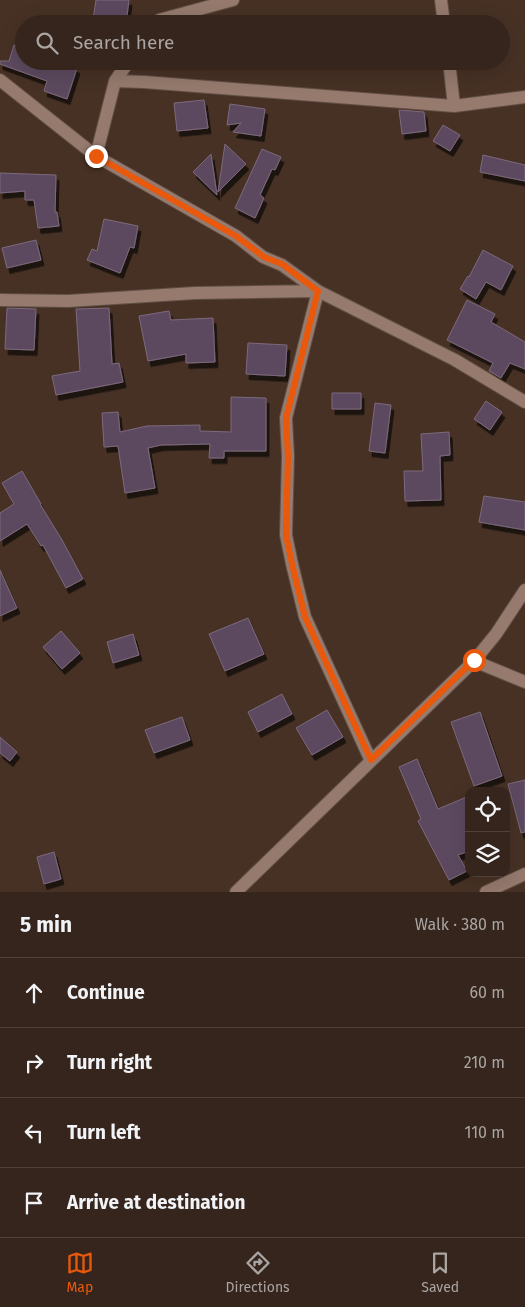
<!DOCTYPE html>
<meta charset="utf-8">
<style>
:root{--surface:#35251c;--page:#3d2d25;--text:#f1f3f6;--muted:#aaa5a3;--line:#4f423b;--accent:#ea580c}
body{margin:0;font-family:"Fira Sans",sans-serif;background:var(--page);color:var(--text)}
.controls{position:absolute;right:15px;bottom:15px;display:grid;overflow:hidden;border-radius:10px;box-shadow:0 5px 20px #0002}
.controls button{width:45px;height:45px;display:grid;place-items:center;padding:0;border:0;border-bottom:1px solid var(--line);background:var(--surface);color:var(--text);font:25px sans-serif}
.stop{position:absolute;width:15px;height:15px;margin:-11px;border:4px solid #ea580c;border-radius:50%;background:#fff}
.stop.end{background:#ea580c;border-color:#fff;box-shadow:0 1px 5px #0008}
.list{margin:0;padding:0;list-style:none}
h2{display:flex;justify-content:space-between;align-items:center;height:65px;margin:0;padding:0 20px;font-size:21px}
h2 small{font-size:16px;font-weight:400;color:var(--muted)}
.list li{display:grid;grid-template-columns:32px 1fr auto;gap:15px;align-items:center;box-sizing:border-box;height:70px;padding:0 20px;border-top:1px solid var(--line)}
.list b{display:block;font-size:19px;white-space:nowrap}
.list em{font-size:16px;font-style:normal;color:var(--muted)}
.icon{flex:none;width:28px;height:28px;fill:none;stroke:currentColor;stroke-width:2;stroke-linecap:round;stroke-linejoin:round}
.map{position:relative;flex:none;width:525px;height:892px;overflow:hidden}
.search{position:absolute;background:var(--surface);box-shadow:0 5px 20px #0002;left:15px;right:15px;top:15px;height:55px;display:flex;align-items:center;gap:12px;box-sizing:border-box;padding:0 18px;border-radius:28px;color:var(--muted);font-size:19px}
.sheet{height:345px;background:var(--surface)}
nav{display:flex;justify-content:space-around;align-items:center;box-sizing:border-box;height:70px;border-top:1px solid var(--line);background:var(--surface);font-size:14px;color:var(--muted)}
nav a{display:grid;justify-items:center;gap:2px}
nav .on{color:var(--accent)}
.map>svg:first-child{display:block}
.building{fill:#5c4a5e;stroke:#7c697d;filter:url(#shadow)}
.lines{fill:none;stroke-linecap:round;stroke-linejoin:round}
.street-casing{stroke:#614e44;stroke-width:14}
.street{stroke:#957a6d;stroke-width:12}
.route{stroke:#ea580c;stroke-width:6}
</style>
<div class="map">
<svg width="525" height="892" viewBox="0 0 525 892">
<defs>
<filter id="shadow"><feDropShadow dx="3" dy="5.5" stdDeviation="0" flood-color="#0009"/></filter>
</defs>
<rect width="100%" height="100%" fill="#473125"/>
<path class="building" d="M 96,0 L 129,0 L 126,24 L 93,19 Z
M 14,45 L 24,49 L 24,61 L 58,61 L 77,68 L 67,99 L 44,91 L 47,81 L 0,64 L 0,61 L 9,61 Z
M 204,100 L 208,128 L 177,131 L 174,103 Z
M 230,104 L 265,109 L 261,136 L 233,132 L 241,123 L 227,125 Z
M 399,110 L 424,112 L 426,131 L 402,134 Z
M 443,125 L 460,135 L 450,151 L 433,141 Z
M 225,144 L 246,164 L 218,192 Z
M 262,149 L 281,157 L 275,170 L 272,169 L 260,195 L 264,198 L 255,218 L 235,208 Z
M 211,154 L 217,195 L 193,172 Z
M 483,155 L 525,165 L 525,181 L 480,172 Z
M 0,173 L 56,175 L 55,212 L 57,212 L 59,226 L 38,228 L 34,200 L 25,200 L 25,191 L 0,193 Z
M 104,219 L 138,226 L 134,248 L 130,247 L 120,273 L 87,260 L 92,249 L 97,251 Z
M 36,240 L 41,260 L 7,268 L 2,248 Z
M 483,250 L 513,266 L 501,290 L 486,282 L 476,299 L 460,289 L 468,276 L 469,277 Z
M 467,300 L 495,314 L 491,322 L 525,342 L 525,369 L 510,363 L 501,378 L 489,371 L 493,363 L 447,340 Z
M 7,308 L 36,309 L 34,350 L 5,349 Z
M 109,308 L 112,364 L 119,363 L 123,382 L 56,395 L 52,376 L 80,371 L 76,309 Z
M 169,311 L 171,320 L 213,318 L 215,362 L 186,363 L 186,354 L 148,361 L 139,316 Z
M 248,343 L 287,345 L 285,376 L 246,374 Z
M 332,393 L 361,393 L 361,409 L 332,409 Z
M 231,397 L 266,398 L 266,451 L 224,451 L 224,458 L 209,458 L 210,444 L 161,445 L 148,448 L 155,488 L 125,493 L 118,446 L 104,447 L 102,413 L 118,412 L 120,432 L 147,426 L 200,425 L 200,431 L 231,432 Z
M 486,401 L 502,412 L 490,430 L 474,419 Z
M 375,403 L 391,405 L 385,453 L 369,451 Z
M 449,432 L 450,455 L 440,456 L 441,500 L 405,501 L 404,471 L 423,471 L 421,434 Z
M 22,471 L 41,504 L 40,504 L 62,540 L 83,579 L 66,588 L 43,545 L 41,546 L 27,524 L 0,541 L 0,513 L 14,504 L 2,483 Z
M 484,496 L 525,502 L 525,530 L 479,522 Z
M 0,570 L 17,608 L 0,616 Z
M 248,618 L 264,654 L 225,671 L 209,634 Z
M 61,631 L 80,653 L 62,669 L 43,647 Z
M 133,634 L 139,655 L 113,663 L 107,642 Z
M 282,694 L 292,714 L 258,732 L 248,712 Z
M 327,710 L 343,737 L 312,755 L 296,728 Z
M 480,712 L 502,776 L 474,786 L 451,722 Z
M 182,717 L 190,740 L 154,753 L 145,730 Z
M 0,737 L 17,752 L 10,761 L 0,753 Z
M 417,759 L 438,809 L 469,796 L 469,851 L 458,855 L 467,871 L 449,880 L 418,821 L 421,819 L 399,767 Z
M 525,780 L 525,832 L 521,833 L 508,784 Z
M 54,852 L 61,879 L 44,884 L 37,857 Z"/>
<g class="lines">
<defs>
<path id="street" d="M 441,0 L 444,24
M 156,24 L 159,20 L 233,0
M 449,61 L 454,106
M 0,80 L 96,156 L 236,236 L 263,257 L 282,265 L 318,291 L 455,360 L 525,402
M 115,81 L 144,82 L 454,106 L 525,97
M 96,156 L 115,81 L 129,61
M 0,300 L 68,301 L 195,293 L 318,291 L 286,418 L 288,456 L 286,535 L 292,564 L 305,617 L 371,761
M 474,661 L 525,682
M 236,892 L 474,661 L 496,634 L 525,590
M 486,892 L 525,874"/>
</defs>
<use href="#street" class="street-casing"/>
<use href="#street" class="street"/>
</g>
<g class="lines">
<path class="route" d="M 96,156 L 236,236 L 264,257 L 282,264 L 318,291 L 286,418 L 288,456 L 286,535 L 292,564 L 305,617 L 371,760 L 474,660"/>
</g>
</svg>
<div class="controls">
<button><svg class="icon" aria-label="locate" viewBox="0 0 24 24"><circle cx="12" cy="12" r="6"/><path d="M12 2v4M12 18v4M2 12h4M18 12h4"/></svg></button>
<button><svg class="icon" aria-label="layers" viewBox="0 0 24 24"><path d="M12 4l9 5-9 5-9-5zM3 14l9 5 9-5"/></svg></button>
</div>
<div class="stop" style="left:474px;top:660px"></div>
<div class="stop end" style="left:96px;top:156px"></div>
<div class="search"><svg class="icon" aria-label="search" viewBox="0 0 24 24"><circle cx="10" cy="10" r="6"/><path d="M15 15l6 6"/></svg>Search here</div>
</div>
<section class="sheet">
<h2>5 min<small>Walk · 380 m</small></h2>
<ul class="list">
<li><svg class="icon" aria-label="ahead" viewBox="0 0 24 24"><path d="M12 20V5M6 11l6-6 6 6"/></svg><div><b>Continue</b></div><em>60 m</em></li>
<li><svg class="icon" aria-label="right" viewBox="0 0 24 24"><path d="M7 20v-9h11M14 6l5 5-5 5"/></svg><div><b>Turn right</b></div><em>210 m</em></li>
<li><svg class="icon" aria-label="left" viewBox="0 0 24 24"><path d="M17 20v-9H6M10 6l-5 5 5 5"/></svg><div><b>Turn left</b></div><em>110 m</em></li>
<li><svg class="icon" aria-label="arrive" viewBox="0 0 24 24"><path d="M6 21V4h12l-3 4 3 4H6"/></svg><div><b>Arrive at destination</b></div></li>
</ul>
</section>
<nav>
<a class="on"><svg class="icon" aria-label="map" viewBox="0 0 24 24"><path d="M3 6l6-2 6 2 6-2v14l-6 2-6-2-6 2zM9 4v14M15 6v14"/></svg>Map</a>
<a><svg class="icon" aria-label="directions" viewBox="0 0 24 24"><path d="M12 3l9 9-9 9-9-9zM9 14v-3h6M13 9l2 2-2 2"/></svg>Directions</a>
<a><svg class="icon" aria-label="saved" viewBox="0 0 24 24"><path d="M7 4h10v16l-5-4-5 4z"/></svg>Saved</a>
</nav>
